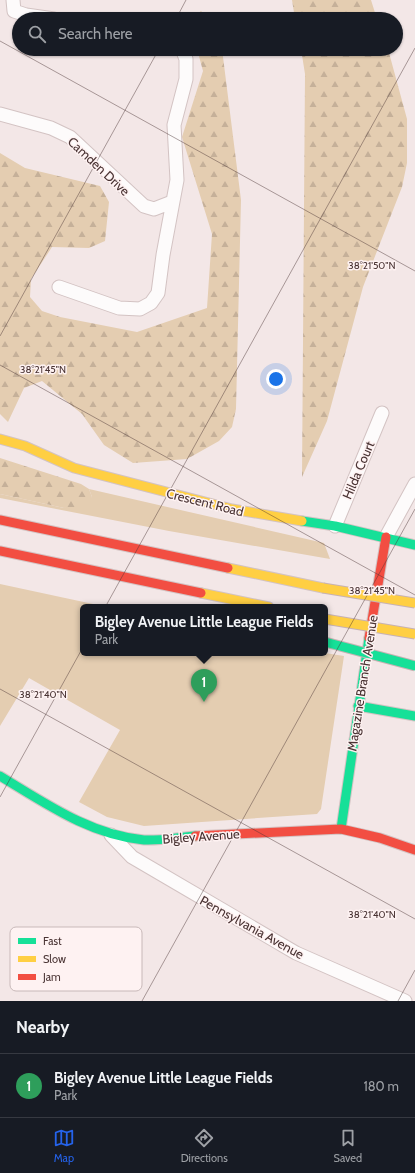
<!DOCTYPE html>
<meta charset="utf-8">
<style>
:root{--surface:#171b24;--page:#20242c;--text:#f1f3f6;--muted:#9ea1a6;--line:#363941;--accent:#2563eb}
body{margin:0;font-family:Cabin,sans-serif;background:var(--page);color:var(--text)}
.you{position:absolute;left:276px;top:379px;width:14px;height:14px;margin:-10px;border:3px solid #fff;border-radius:50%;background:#1a73e8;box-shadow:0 0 0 6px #1a73e833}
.badge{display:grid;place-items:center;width:26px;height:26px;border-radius:50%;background:var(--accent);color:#fff;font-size:13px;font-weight:700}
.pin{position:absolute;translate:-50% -33px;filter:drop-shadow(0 1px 2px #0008)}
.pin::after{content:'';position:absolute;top:21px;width:14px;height:12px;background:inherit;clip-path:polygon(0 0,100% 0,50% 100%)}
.popup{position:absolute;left:80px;top:604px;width:248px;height:52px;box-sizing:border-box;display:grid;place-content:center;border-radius:6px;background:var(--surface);filter:drop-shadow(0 1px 3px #0005);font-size:13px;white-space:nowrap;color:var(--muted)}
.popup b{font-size:15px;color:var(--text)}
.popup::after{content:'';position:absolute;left:50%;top:100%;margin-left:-8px;border:8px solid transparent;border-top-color:var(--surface)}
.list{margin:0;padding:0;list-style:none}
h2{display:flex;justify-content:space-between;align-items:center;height:52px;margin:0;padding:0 16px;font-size:17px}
h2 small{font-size:13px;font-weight:400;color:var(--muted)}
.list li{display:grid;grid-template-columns:26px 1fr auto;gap:12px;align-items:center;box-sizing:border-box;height:64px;padding:0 16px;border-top:1px solid var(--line)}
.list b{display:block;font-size:15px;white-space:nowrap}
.list p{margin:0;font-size:13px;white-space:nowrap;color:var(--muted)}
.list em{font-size:13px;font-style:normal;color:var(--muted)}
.icon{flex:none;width:22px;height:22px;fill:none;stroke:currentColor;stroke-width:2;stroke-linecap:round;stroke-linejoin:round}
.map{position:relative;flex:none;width:415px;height:1001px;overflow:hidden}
.search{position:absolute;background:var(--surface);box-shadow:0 1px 3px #0004;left:12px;right:12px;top:12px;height:44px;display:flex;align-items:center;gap:10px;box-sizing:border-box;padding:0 14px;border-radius:22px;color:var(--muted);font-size:15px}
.sheet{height:116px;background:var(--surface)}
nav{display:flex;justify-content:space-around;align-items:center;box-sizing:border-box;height:56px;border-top:1px solid var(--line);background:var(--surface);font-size:11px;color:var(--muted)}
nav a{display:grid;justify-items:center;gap:2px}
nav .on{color:var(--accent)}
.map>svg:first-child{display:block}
.green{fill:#e4cdb1}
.forest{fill:url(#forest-firs)}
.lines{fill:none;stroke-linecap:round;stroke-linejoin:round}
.street-casing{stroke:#d3c3c3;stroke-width:15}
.fast-casing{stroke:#d3c3c3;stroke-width:11}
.slow-casing{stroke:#d3c3c3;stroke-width:11}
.jam-casing{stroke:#d3c3c3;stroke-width:11}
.street{stroke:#fdfbfb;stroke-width:13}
.fast{stroke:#16e098;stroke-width:9}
.slow{stroke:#ffcf43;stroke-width:9}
.jam{stroke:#f24e42;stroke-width:9}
.fast-bridge-casing{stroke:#c7b2b3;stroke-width:11;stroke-linecap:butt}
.slow-bridge-casing{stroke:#c7b2b3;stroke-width:11;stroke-linecap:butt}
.fast-bridge{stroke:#16e098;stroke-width:9}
.slow-bridge{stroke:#ffcf43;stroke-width:9}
.ticks{fill:none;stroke:#493333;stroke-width:1;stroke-opacity:0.45}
.labels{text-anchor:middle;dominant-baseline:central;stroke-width:3;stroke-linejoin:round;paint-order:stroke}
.street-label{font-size:13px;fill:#493333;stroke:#fef2f2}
.key{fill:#fef2f2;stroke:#c8b9b9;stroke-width:1}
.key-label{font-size:11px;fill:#493333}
.ticks-label{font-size:10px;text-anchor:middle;fill:#493333;stroke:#fef2f2;stroke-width:3;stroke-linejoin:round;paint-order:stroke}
</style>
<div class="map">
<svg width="415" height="1001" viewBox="0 0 415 1001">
<defs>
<pattern id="forest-firs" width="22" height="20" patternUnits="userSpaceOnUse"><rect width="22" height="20" fill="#e4cdb1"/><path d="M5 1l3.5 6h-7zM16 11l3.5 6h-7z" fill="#c5b099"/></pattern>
</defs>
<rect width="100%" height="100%" fill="#f3e7e7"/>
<path class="green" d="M 89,489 L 324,543 L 330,559 L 169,531 L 0,498 L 0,494 L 64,508 L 92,497 Z
M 0,584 L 107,607 L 83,607 L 83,653 L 325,653 L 344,656 L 321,809 L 317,814 L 144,826 L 107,817 L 79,802 L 120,730 L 29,678 L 0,726 Z"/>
<path class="forest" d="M 292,0 L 371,0 L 377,19 L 295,19 Z
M 201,11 L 209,19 L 191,19 Z
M 197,49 L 222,49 L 241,200 L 236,409 L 232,427 L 219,441 L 187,459 L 133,463 L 104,445 L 82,414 L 42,381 L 24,388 L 8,422 L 0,414 L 0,153 L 25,168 L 100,186 L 109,202 L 105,241 L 89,248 L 52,247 L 31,279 L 30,297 L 42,311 L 60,317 L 137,332 L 207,308 L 212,234 L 182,137 L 203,71 Z
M 301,49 L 388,49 L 407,119 L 407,163 L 402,187 L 363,287 L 327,421 L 302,477 L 305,74 Z
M 0,458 L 81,484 L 89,489 L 92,497 L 87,506 L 64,508 L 0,494 Z"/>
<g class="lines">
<defs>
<path id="street" d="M 13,0 L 14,11 L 26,15 L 54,19
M 0,114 L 51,128 L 70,137 L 144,206 L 154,209 L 172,202
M 59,287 L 119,308 L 140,309 L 151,303 L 158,293 L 163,255 L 177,180 L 174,125 L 186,79 L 186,59 L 182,49
M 335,526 L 382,413
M 386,537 L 415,484
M 111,835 L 132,857 L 296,953 L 405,1001"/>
<path id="fast" d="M 302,521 L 335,526 L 415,545
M 358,706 L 415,716
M 0,776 C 45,803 90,835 144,840 C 160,841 179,837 195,836
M 341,829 L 369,638"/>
<path id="slow" d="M 0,439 L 25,446 L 74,468 L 232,509 L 302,521
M 228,568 L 323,588
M 201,593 L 269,607"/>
<path id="jam" d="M 0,520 L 228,568
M 0,551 L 201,593
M 369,638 L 386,537
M 195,836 L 341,829 L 380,838 L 415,850"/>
</defs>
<use href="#street" class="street-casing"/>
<use href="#fast" class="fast-casing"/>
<use href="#slow" class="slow-casing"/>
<use href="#jam" class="jam-casing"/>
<use href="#street" class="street"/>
<use href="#fast" class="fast"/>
<use href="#slow" class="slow"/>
<use href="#jam" class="jam"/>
<defs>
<path id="fast-bridge" d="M 325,642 L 415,666"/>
<path id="slow-bridge" d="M 323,588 L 415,603
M 325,619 L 415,634"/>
</defs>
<use href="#fast-bridge" class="fast-bridge-casing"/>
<use href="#slow-bridge" class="slow-bridge-casing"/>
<use href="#fast-bridge" class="fast-bridge"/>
<use href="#slow-bridge" class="slow-bridge"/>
</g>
<path class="ticks" d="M 176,19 L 186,0M 0,41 L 415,271M 0,336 L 159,49M 0,365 L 415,595M 0,689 L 415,919M 0,797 L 415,48M 142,1001 L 415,509M 398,1001 L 415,970"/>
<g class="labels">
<g class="street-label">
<text transform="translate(99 166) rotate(43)">Camden Drive</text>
<text transform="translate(358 470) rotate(-67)">Hilda Court</text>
<text transform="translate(205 502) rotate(14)">Crescent Road</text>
<text transform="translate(362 683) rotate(-81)">Magazine Branch Avenue</text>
<text transform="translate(201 836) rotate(-4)">Bigley Avenue</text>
<text transform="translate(252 927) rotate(29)">Pennsylvania Avenue</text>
</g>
</g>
<rect x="10" y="927" width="132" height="64" rx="6" class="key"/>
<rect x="18" y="938" width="18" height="6" fill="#16e098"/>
<rect x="18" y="956" width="18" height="6" fill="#ffcf43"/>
<rect x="18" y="974" width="18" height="6" fill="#f24e42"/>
<g class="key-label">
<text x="43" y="945">Fast</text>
<text x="43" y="963">Slow</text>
<text x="43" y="981">Jam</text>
</g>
<g class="ticks-label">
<text x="372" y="269">38°21'50"N</text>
<text x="43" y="373">38°21'45"N</text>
<text x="372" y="594">38°21'45"N</text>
<text x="43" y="698">38°21'40"N</text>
<text x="372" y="918">38°21'40"N</text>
</g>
</svg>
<div class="you"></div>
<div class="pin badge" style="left:204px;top:702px;background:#2e9e5b">1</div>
<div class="popup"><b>Bigley Avenue Little League Fields</b>Park</div>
<div class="search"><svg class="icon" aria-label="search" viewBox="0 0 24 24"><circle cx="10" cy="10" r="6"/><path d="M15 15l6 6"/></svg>Search here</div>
</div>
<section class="sheet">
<h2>Nearby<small></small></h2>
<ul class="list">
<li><span class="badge" style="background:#2e9e5b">1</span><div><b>Bigley Avenue Little League Fields</b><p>Park</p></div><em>180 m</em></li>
</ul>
</section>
<nav>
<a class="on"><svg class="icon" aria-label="map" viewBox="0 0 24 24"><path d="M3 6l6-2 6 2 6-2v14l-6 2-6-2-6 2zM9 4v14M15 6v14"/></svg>Map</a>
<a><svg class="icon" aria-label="directions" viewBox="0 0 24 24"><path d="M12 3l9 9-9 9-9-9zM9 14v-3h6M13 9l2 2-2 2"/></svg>Directions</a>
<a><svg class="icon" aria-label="saved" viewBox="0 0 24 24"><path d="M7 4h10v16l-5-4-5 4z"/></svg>Saved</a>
</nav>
